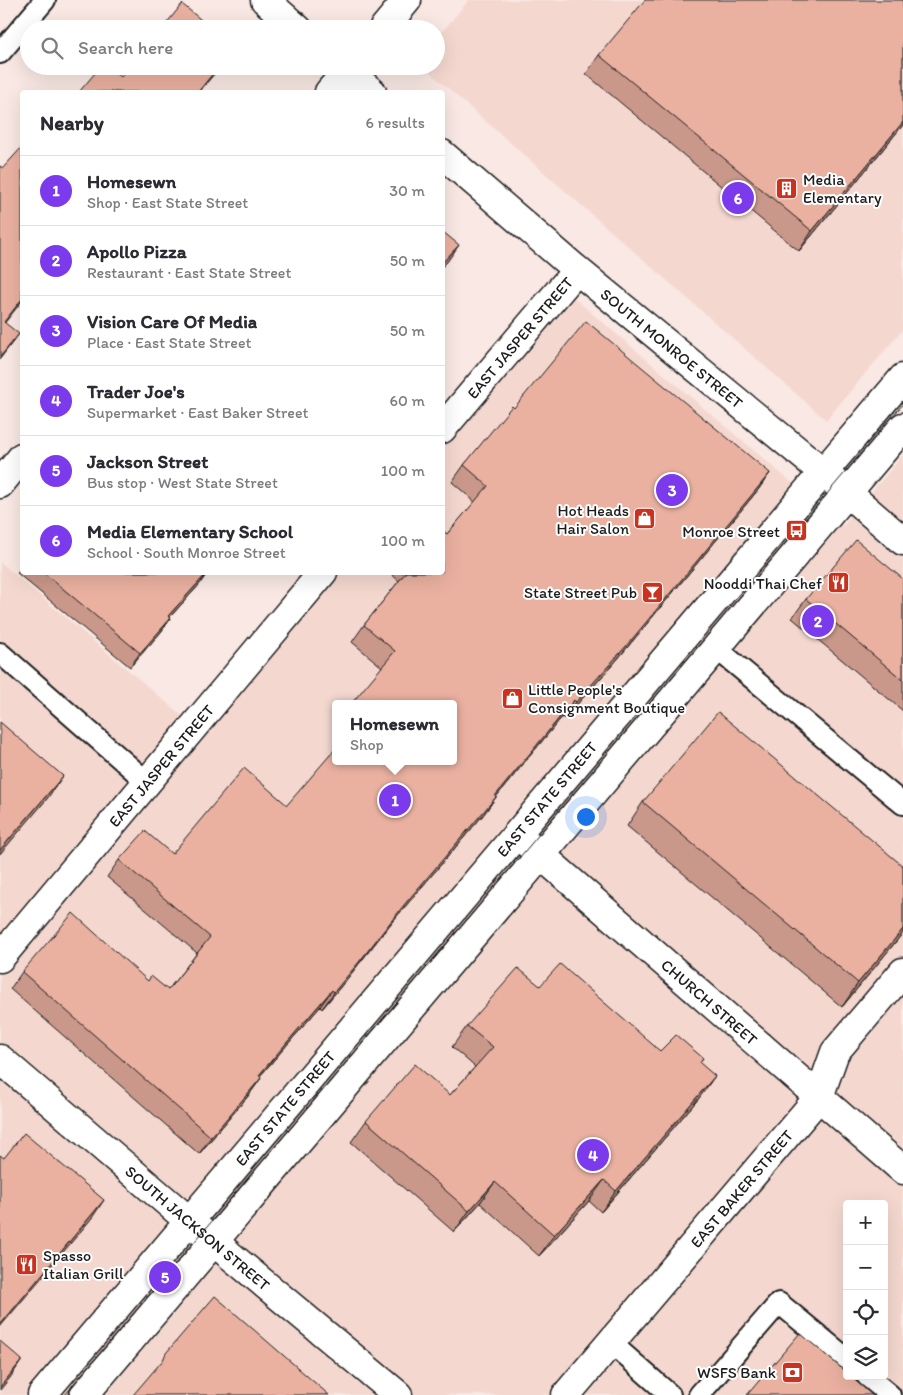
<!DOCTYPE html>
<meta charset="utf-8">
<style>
:root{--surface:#fff;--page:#f2f2f3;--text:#2b2b33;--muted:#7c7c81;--line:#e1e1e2;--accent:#7c3aed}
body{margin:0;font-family:Itim,sans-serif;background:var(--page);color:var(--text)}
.controls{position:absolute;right:15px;bottom:15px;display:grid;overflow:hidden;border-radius:5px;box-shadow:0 5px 20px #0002}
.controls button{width:45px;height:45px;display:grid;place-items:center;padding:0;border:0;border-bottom:1px solid var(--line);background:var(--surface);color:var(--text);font:25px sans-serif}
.you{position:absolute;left:585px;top:816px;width:18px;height:18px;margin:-12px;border:4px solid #fff;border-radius:50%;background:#1a73e8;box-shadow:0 0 0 8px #1a73e833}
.badge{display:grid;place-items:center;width:32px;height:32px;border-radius:50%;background:var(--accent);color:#fff;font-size:16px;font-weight:700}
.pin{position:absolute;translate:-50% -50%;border:2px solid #fff;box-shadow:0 1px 5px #0006}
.popup{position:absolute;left:332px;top:700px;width:125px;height:65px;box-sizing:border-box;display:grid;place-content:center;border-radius:5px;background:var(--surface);filter:drop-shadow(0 1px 4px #0005);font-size:16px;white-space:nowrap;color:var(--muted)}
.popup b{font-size:19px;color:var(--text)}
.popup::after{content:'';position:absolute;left:50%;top:100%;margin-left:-10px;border:10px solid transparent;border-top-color:var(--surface)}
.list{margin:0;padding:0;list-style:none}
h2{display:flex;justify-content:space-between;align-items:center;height:65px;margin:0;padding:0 20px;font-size:21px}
h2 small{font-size:16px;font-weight:400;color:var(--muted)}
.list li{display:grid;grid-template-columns:32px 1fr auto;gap:15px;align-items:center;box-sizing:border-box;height:70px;padding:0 20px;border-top:1px solid var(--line)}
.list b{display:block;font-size:19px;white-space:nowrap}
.list p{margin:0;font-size:16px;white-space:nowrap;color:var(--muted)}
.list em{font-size:16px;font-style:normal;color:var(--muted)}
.icon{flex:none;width:28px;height:28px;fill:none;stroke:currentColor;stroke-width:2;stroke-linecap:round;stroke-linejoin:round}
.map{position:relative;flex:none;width:903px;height:1395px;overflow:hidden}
.search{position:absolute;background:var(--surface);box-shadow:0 5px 20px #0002;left:20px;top:20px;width:425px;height:55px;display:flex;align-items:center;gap:12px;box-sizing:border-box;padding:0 18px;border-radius:28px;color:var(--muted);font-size:19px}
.panel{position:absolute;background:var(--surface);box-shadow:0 5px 20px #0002;left:20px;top:90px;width:425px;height:485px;border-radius:5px}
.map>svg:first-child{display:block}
.built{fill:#f4d8cf;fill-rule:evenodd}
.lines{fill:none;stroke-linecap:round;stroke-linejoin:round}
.lane-casing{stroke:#1c1c1c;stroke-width:24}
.street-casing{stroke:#1c1c1c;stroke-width:31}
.secondary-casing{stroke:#1c1c1c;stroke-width:31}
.lane{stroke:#fff;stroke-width:20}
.street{stroke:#fff;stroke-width:28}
.secondary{stroke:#fff;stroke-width:28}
.tram{stroke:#1c1c1c;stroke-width:1}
.wall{fill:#c9988a;stroke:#1c1c1c}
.shaded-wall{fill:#a47c71;stroke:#1c1c1c}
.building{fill:#eab1a1;stroke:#1c1c1c}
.labels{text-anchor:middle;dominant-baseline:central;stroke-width:4;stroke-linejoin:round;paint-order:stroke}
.poi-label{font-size:16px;fill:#1c1c1c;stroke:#fff;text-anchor:end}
.street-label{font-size:16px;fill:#1c1c1c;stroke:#fff}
</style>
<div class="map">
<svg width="903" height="1395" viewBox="0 0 903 1395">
<rect width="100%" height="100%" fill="#f9e8e3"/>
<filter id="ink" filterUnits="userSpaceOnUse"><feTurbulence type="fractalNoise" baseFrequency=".02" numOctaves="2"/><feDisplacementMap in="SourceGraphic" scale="10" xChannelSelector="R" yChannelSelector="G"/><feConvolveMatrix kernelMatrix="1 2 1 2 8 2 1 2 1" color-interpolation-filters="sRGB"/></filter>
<g filter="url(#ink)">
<path class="built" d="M 469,0 L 903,0 L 903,329 L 826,420 L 425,68 L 425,66 L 436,66 L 436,39 Z
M 555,282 L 843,526 L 903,455 L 903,1395 L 0,1395 L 0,562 L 186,719 L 310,573 L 442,572 L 443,415 ZM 336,704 L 454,704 L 454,761 L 336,761 ZM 847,1204 L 884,1204 L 884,1376 L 847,1376 Z"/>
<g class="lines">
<defs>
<path id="lane" d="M 0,53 L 45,0
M 716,648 L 903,804
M 0,653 L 147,782
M 610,1342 L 670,1395
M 867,1376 L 890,1395
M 699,1395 L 779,1303 L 847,1359"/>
<g id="street">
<path d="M 383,29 L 407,0"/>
<path d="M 329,92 L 351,66"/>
<path id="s1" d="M 442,429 L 577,270"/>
<path d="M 0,484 L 22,457"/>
<path id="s2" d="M 527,843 L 903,1170"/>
<path id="s3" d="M 0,958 L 323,572"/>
<path id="s4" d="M 0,1059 L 202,1232 L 398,1395"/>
<path id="s5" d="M 42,1395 L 903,378"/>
<path d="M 84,1395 L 903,427"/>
<path id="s6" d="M 566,1395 L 819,1097 L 835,1052 L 903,972"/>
</g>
<g id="secondary">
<path d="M 265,0 L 298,29"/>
<path d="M 341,66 L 372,92"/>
<path id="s7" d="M 442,154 L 577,270 L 823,472 L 903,541"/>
</g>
</defs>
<use href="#lane" class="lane-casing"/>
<use href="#street" class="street-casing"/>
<use href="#secondary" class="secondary-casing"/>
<use href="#lane" class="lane"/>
<use href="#street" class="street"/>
<use href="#secondary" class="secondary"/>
<path class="tram" d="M 65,1395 L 903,404"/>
</g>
<path class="wall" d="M 903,0 L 903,125 L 799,251 L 586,74 L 599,55 Z
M 514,408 L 770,473 L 758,490 L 616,661 L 564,719 L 562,717 L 496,797 L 484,814 L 392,922 L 347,979 L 322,1009 L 320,1007 L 260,1076 L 261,1078 L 249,1095 L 199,1154 L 10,989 L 22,972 L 148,981 L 168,990 L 197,953 L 107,877 L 119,860 L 172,854 L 287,805 L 454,761 L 382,667 L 352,642 L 364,625 L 399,581 L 389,572 L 442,572 L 447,534 L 475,502 L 452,482 L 464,465 Z
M 22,565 L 22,572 L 208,572 L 199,585 L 170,617 L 171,618 L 161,632 L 130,667 L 17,573 Z
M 903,579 L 903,711 L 792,618 L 806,599 Z
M 643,802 L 903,866 L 903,933 L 842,1007 L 627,826 Z
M 540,986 L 660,1051 L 700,1063 L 700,1097 L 601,1212 L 589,1201 L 539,1256 L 480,1203 L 454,1232 L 351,1142 L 366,1121 L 450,1095 L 475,1067 L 452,1047 L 467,1026 Z"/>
<path class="shaded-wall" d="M 219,66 L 221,66 L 199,92 L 198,92 Z
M 903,122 L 903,125 L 799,251 L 812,231 Z
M 459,245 L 447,262 L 442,267 L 442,263 Z
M 22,299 L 22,301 L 0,329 L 4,322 Z
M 19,334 L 9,347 L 0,359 L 0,357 Z
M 770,473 L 758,490 L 616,661 L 564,719 L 576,702 Z
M 208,572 L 199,585 L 159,629 L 168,616 Z
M 171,618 L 161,632 L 130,667 L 140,653 Z
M 574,700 L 562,717 L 496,797 L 484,814 L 392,922 L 347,979 L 322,1009 L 334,992 L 404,905 Z
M 63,776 L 47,799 L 0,854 L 0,850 Z
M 903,929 L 903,933 L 842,1007 L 858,983 Z
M 332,990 L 320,1007 L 247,1091 L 259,1075 Z
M 715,1076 L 700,1097 L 601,1212 L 616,1191 Z
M 261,1078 L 249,1095 L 199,1154 L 211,1137 Z
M 604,1180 L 589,1201 L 539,1256 L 554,1235 Z
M 495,1182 L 480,1203 L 454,1232 L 469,1211 Z
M 104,1200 L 92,1218 L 0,1327 L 0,1325 Z
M 22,1360 L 10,1378 L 0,1390 L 0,1387 Z"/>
<path class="building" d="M 645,0 L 903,0 L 903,122 L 812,231 L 599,55 Z
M 182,4 L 212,29 L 162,29 Z
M 101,66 L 108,66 L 121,77 L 130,66 L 219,66 L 198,92 L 79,92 Z
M 22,147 L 22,299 L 4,322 L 19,334 L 0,357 L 0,166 L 3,168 Z
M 442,231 L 459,245 L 442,263 Z
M 586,321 L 770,473 L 628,644 L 576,702 L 574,700 L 495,796 L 496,797 L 404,905 L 359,962 L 334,992 L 332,990 L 259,1075 L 261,1078 L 211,1137 L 22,972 L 73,913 L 148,981 L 151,976 L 168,990 L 210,937 L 119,860 L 145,831 L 172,854 L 244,768 L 287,805 L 336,748 L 336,761 L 454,761 L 454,704 L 351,704 L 395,651 L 364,625 L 406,572 L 442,572 L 442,530 L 447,534 L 488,486 L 464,465 L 512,406 L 514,408 Z
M 856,540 L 903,579 L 903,680 L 806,599 Z
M 43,572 L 208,572 L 168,616 L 171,618 L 140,653 Z
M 718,712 L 903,866 L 903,929 L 858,983 L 643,802 Z
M 0,722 L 63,776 L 0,850 Z
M 560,964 L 660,1051 L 676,1035 L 703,1058 L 700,1063 L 715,1076 L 616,1191 L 604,1180 L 554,1235 L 495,1182 L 469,1211 L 366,1121 L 415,1064 L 450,1095 L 493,1047 L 467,1026 L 518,968 L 540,986 Z
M 24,1133 L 104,1200 L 0,1325 L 0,1155 L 4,1158 Z
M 215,1296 L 329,1395 L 133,1395 L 163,1360 L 166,1353 Z
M 800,1333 L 847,1373 L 847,1376 L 850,1376 L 872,1395 L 747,1395 Z
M 0,1341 L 22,1360 L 0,1387 Z"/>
</g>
<defs>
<symbol id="building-square" viewBox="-11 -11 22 22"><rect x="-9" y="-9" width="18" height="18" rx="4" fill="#c8321e" stroke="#fff"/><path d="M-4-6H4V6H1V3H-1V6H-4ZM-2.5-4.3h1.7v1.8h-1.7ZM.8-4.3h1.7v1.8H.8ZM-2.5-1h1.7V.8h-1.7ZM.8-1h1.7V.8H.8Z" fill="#fff"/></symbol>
<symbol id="shop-square" viewBox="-11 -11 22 22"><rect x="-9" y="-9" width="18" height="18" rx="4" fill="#c8321e" stroke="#fff"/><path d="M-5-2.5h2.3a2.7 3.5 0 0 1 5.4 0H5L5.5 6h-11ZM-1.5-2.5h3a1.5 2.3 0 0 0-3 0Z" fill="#fff"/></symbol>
<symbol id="bus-square" viewBox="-11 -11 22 22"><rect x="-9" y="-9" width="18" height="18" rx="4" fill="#c8321e" stroke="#fff"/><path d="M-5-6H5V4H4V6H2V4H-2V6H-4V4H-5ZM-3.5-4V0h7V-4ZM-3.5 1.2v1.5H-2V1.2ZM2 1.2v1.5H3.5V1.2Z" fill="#fff"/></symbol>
<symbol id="restaurant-square" viewBox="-11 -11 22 22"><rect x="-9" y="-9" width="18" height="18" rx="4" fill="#c8321e" stroke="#fff"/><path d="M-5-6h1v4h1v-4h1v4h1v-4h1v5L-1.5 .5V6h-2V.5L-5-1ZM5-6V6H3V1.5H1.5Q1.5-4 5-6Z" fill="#fff"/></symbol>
<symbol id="bar-square" viewBox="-11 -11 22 22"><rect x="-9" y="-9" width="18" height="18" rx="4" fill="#c8321e" stroke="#fff"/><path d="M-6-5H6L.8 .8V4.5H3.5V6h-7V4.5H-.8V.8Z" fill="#fff"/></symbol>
<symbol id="bank-square" viewBox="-11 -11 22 22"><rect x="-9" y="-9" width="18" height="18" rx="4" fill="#c8321e" stroke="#fff"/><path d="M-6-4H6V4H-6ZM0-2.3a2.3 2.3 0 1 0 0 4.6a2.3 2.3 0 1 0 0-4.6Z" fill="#fff"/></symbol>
</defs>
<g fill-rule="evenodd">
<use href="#building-square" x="774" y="176" width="25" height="25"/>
<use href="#shop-square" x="632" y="506" width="25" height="25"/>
<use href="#bus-square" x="784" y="518" width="25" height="25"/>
<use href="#restaurant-square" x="826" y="570" width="25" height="25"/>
<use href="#bar-square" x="640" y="580" width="25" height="25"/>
<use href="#shop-square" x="500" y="686" width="25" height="25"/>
<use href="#restaurant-square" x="14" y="1252" width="25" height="25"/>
<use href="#bank-square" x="780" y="1360" width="25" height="25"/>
</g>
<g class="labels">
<g class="poi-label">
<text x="803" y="179" text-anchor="start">Media<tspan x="803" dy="18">Elementary</tspan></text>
<text x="629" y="510">Hot Heads<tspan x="629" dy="18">Hair Salon</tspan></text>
<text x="780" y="531">Monroe Street</text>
<text x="822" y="583">Nooddi Thai Chef</text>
<text x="637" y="592">State Street Pub</text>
<text x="528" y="689" text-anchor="start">Little People's<tspan x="528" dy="18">Consignment Boutique</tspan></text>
<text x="43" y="1255" text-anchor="start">Spasso<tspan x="43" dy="18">Italian Grill</tspan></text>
<text x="776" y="1372">WSFS Bank</text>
</g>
<g class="street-label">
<text stroke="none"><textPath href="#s1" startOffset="120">EAST JASPER STREET</textPath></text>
<text stroke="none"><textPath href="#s7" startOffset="301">SOUTH MONROE STREET</textPath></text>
<text stroke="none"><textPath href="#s3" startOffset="251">EAST JASPER STREET</textPath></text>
<text stroke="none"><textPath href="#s5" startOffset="781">EAST STATE STREET</textPath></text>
<text stroke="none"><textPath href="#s2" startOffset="242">CHURCH STREET</textPath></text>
<text stroke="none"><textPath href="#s5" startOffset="376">EAST STATE STREET</textPath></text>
<text stroke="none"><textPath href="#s6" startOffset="271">EAST BAKER STREET</textPath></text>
<text stroke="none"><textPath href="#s4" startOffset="260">SOUTH JACKSON STREET</textPath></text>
</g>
</g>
</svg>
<div class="controls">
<button>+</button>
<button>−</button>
<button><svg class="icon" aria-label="locate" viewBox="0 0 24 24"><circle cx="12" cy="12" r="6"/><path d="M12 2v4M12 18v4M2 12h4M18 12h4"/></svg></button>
<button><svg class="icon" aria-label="layers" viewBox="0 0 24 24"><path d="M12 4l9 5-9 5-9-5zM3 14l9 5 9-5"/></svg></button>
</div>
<div class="you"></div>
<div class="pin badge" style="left:395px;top:800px">1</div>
<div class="popup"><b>Homesewn</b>Shop</div>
<div class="pin badge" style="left:818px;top:621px">2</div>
<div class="pin badge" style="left:672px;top:490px">3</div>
<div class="pin badge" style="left:593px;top:1155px">4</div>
<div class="pin badge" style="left:165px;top:1277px">5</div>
<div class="pin badge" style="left:738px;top:198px">6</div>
<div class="search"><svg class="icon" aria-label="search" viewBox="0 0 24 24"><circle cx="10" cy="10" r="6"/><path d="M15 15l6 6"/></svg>Search here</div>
<section class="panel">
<h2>Nearby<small>6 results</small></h2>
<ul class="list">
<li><span class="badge">1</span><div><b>Homesewn</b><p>Shop · East State Street</p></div><em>30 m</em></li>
<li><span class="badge">2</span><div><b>Apollo Pizza</b><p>Restaurant · East State Street</p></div><em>50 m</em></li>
<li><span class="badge">3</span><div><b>Vision Care Of Media</b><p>Place · East State Street</p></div><em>50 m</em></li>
<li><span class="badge">4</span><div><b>Trader Joe's</b><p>Supermarket · East Baker Street</p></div><em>60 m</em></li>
<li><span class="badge">5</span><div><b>Jackson Street</b><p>Bus stop · West State Street</p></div><em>100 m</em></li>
<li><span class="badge">6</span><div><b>Media Elementary School</b><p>School · South Monroe Street</p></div><em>100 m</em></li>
</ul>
</section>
</div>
